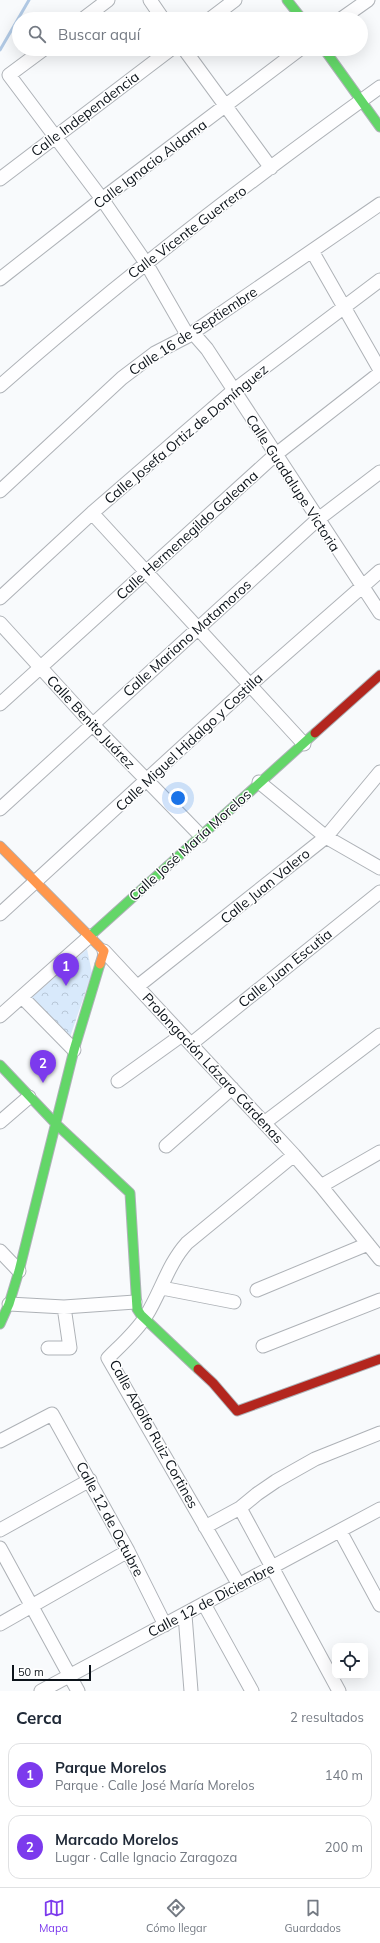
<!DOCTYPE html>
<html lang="es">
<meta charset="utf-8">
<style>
:root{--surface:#fff;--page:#f6f6f7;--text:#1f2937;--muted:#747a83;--line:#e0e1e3;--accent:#7c3aed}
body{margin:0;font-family:Mulish,sans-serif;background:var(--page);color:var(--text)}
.controls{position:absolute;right:12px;bottom:12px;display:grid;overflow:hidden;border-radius:8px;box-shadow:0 4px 16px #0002}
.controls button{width:36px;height:36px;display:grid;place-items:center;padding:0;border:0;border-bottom:1px solid var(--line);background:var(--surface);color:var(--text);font:20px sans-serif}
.scale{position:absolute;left:12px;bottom:10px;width:79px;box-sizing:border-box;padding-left:4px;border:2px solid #0c131a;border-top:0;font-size:11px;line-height:14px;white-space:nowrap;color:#0c131a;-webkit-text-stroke:3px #fff;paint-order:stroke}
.you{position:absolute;left:178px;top:798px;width:14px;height:14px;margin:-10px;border:3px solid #fff;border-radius:50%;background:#1a73e8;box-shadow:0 0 0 6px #1a73e833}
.badge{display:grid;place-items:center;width:26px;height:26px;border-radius:50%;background:var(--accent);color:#fff;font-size:13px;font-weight:700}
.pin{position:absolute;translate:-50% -33px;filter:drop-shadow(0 1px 2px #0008)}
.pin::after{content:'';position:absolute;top:21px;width:14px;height:12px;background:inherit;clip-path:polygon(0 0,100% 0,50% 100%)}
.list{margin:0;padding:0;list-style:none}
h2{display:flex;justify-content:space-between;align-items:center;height:52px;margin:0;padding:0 16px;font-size:17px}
h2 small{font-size:13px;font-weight:400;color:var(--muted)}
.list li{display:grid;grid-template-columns:26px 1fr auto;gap:12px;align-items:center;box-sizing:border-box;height:64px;margin:0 8px 8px;padding:0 8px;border:1px solid var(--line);border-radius:12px}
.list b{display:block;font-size:15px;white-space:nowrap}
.list p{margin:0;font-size:13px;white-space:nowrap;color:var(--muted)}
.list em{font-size:13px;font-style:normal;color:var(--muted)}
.icon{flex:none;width:22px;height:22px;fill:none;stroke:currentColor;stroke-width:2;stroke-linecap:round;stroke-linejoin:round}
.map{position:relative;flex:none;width:380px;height:1691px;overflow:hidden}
.search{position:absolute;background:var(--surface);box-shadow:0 4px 16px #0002;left:12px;right:12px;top:12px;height:44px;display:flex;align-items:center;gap:10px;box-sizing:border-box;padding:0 14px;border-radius:22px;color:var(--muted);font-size:15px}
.sheet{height:196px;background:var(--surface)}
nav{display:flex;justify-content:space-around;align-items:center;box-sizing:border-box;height:56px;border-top:1px solid var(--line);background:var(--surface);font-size:11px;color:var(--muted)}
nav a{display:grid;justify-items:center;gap:2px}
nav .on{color:var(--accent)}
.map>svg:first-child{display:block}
.park{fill:url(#park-crowns)}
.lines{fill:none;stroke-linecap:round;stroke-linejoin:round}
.stream{stroke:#b1c9e4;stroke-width:3}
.street-casing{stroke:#aeb2b7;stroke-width:15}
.fast-casing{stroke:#aeb2b7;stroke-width:11}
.slow-casing{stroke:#aeb2b7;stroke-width:11}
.jam-casing{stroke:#aeb2b7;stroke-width:11}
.street{stroke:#fefeff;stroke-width:13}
.fast{stroke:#63d668;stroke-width:9}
.slow{stroke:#ff974d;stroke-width:9}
.jam{stroke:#b3261e;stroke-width:9}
.labels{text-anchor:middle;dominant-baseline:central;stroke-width:3;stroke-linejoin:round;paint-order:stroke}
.street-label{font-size:14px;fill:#0c131a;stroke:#fff}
</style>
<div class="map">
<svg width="380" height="1691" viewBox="0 0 380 1691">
<defs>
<pattern id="park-crowns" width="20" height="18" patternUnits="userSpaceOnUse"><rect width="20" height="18" fill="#d8e9fb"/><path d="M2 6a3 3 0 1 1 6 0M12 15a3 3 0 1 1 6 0" fill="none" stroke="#b8c7d7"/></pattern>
</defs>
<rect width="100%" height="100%" fill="#f8fafc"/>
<path class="park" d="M 87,949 L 92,973 L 69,1040 L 30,999 Z"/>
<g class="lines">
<path class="stream" d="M 0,50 L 29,0"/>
<defs>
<path id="street" d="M 150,0 L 163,19
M 83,19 L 108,0
M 210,19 L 235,0
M 341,19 L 368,0
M 44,49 L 9,75 L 102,199 L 146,263 L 188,336
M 184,49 L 271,168
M 0,179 L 171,49
M 312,251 L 380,370
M 0,279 L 102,199 L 300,49
M 193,333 L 207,349 L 380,613
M 0,386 C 121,279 249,181 380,87
M 0,491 L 122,378 L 155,353 L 188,336 L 380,204
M 92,513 L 304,744
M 0,598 L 92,513 L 233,391 L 380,280
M 0,623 L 93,725 L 201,836
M 0,704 L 275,455 L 380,373
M 259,782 L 326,837 L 380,868
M 0,809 L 317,520 L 380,472
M 0,914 L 250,685 L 380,571
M 104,951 L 294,1155 L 321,1186 L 380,1259
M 138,986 L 326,837 L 380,772
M 22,997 L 74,1050
M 0,1016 L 90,936
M 191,1044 L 380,892
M 118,1081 L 182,1035
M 0,1122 L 29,1097
M 264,1123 L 380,1035
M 166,1146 L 232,1088
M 321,1186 L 380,1152
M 0,1251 L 19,1271
M 162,1288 L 234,1302
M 257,1290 L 368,1244
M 9,1304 L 64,1307 L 135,1302
M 263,1346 L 380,1300
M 48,1348 L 70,1348 L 64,1307
M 0,1441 L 52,1414 L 128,1551 L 165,1625
M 240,1508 L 339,1691
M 205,1527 L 240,1508 L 257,1494 L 276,1481 L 315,1459 L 380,1433
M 0,1530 L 90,1480
M 340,1531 L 380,1605
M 0,1548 L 78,1691
M 239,1585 L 108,1358 C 121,1345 137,1331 146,1316 C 161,1292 168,1264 187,1243 L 294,1155
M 204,1604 L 252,1691
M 185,1615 L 191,1691
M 0,1624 L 128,1551
M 41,1691 L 380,1509"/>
<path id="fast" d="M 287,0 L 302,19
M 324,49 L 380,127
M 90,936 L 315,733
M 0,1065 L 55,1123 L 130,1193 L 137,1309 L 141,1315 L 198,1369
M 0,1324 L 9,1304 L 19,1271 L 74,1050 L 100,964"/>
<path id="slow" d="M 0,846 L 104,951 L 100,964"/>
<path id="jam" d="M 315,733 L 380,675
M 198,1369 L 213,1383 L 237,1411 L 380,1359"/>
</defs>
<use href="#street" class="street-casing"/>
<use href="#fast" class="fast-casing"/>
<use href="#slow" class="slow-casing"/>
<use href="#jam" class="jam-casing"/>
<use href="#street" class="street"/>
<use href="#fast" class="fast"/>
<use href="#slow" class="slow"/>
<use href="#jam" class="jam"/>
</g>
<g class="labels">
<g class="street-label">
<text transform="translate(85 114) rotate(-37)">Calle Independencia</text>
<text transform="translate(150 164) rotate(-37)">Calle Ignacio Aldama</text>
<text transform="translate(187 232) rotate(-37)">Calle Vicente Guerrero</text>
<text transform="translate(193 331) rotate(-33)">Calle 16 de Septiembre</text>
<text transform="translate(186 434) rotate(-40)">Calle Josefa Ortiz de Domínguez</text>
<text transform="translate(293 483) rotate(57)">Calle Guadalupe Victoria</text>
<text transform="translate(187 535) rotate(-42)">Calle Hermenegildo Galeana</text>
<text transform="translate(187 638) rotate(-42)">Calle Mariano Matamoros</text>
<text transform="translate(91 722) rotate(47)">Calle Benito Juárez</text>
<text transform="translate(189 742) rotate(-43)">Calle Miguel Hidalgo y Costilla</text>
<text transform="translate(190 845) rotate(-42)">Calle José María Morelos</text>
<text transform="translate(265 886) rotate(-39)">Calle Juan Valero</text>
<text transform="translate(285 968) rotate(-39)">Calle Juan Escutia</text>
<text transform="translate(213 1068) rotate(47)">Prolongación Lázaro Cárdenas</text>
<text transform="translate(154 1434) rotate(61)">Calle Adolfo Ruiz Cortines</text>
<text transform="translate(110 1519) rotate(62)">Calle 12 de Octubre</text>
<text transform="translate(211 1600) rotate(-28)">Calle 12 de Diciembre</text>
</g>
</g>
</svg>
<div class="controls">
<button><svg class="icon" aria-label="locate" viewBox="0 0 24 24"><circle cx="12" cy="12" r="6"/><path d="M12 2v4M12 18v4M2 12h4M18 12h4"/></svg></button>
</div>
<div class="scale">50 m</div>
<div class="you"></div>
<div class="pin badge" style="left:66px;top:986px">1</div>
<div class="pin badge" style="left:43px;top:1083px">2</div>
<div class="search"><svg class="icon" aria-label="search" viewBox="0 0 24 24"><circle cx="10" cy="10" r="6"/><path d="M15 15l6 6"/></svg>Buscar aquí</div>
</div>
<section class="sheet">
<h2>Cerca<small>2 resultados</small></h2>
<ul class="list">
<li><span class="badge">1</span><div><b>Parque Morelos</b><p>Parque · Calle José María Morelos</p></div><em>140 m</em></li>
<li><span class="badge">2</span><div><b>Marcado Morelos</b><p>Lugar · Calle Ignacio Zaragoza</p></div><em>200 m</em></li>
</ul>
</section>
<nav>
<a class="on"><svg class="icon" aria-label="map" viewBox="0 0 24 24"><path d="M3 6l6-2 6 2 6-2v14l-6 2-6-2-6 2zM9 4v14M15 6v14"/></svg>Mapa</a>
<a><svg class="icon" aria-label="directions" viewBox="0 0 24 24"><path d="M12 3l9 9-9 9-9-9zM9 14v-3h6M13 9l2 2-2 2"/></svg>Cómo llegar</a>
<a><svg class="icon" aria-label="saved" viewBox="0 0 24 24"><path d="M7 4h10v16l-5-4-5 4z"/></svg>Guardados</a>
</nav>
